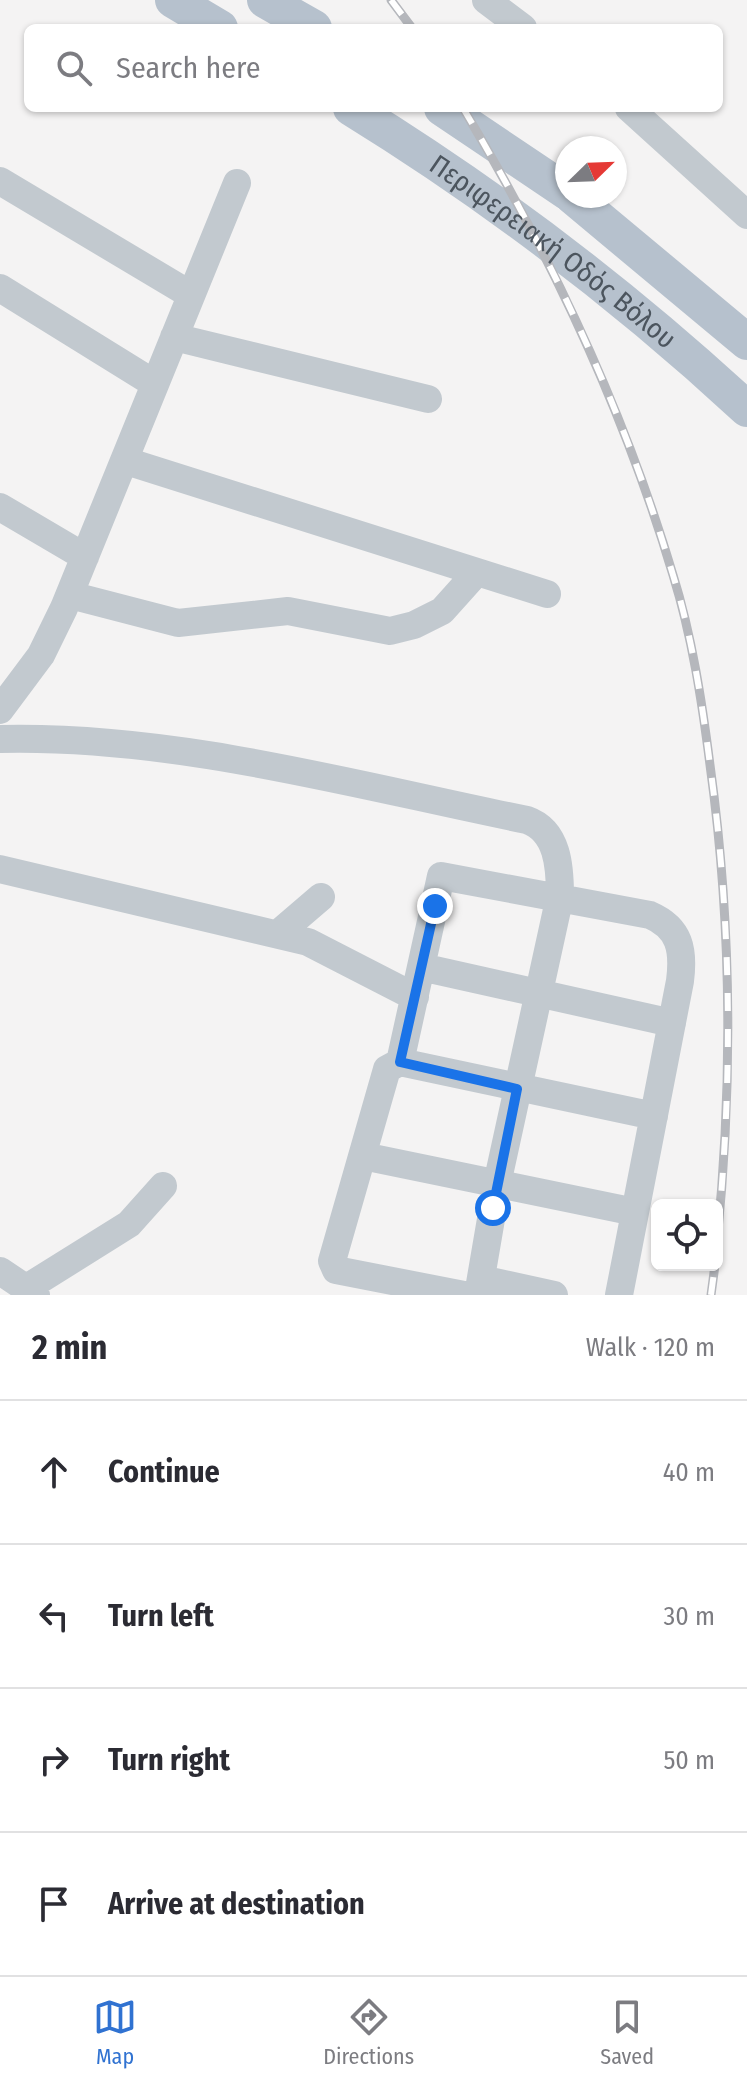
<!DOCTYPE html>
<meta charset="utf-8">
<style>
:root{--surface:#fff;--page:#f2f2f3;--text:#2b2b33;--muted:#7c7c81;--line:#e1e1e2;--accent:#3072d1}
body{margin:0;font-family:"Fira Sans Condensed",sans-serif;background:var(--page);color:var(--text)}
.controls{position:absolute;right:24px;bottom:24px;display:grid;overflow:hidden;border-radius:12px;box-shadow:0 2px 6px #0004}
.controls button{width:72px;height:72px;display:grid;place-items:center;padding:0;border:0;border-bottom:2px solid var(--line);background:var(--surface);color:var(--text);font:40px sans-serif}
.compass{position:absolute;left:555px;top:136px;width:72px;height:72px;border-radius:50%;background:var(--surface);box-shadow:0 2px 6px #0004;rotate:67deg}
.stop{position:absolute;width:24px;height:24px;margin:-18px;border:6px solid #1a73e8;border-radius:50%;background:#fff}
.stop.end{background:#1a73e8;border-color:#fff;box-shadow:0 2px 8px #0008}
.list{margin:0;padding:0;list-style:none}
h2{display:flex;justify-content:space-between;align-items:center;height:104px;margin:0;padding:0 32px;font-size:34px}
h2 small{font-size:26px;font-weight:400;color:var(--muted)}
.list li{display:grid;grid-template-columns:52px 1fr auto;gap:24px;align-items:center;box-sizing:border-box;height:144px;padding:0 32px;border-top:2px solid var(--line)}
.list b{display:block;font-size:30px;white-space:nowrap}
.list em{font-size:26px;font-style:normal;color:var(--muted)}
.icon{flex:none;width:44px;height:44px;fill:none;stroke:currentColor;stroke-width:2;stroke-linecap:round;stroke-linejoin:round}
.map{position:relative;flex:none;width:747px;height:1295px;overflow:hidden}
.search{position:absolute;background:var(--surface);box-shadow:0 2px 6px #0004;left:24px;right:24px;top:24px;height:88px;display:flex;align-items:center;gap:20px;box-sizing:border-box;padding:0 28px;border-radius:12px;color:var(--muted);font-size:30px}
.sheet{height:680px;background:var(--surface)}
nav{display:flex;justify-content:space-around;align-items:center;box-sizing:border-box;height:112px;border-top:2px solid var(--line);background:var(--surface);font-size:22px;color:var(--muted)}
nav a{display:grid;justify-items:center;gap:4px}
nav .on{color:var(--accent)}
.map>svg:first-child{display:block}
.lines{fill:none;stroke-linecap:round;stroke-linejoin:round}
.minor{stroke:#c2c9cf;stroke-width:28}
.major{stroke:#b6c1cd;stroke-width:36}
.rail-casing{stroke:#b5b7bc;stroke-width:9}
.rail{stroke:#fff;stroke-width:6;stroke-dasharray:18;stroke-linecap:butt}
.route{stroke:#1a73e8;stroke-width:10}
.labels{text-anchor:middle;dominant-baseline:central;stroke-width:8;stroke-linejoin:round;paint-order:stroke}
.street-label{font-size:28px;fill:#4c555e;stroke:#fff}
</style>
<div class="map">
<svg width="747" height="1295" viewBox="0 0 747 1295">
<rect width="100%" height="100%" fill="#f4f3f3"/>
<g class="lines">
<path class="minor" d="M 486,0 L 523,28
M 629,108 L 747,215
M 0,181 L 191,295
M 0,288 L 155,384
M 174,337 L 428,399
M 126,461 L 547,594
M 0,507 L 85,557
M 70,595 L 178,623 L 288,611 L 390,631 L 414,625 L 442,611 L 477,572
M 0,710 L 41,655 L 64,608 L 237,183
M 0,739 C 177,735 354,785 527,820 C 558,831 560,867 560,896 L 497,1184 L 478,1295
M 0,869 L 308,942 L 415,997
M 279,933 L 321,897
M 421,967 L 672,1023
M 400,1062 L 654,1116
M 363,1156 L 635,1212
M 0,1271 L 36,1295
M 481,1279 L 554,1295
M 25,1289 L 129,1224 L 163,1186
M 464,1295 L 336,1270 L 332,1261 L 387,1069 L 400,1062 L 441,876 L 650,915 C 680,928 684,950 680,981 L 619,1295"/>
<g class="major">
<path d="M 173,0 L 220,28"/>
<path d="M 265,0 L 314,28"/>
<path id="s1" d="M 351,108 C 492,195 625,296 747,409"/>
<path d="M 442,108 L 567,192"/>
<path d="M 572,196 L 747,342"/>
</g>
<defs>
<path id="rail" d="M 391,0 L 412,28
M 463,108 C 551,256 624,410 673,575 C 692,636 702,702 710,765 C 732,924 733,1081 717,1241
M 711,1295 L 715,1265"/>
</defs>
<use href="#rail" class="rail-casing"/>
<use href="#rail" class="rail"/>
</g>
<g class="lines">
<path class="route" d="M 435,906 L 400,1062 L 517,1089 L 493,1208"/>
</g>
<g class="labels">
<g class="street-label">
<text stroke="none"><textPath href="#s1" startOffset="248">Περιφερειακή Οδός Βόλου</textPath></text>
</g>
</g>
</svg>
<div class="controls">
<button><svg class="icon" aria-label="locate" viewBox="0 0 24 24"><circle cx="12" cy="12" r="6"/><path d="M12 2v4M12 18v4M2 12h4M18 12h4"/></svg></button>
</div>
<svg class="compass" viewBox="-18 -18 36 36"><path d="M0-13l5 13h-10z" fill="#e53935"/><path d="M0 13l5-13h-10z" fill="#7c7c81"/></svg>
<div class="stop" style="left:493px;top:1208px"></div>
<div class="stop end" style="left:435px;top:906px"></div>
<div class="search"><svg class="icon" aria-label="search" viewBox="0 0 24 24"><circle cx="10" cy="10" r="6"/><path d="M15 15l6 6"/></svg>Search here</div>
</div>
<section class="sheet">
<h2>2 min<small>Walk · 120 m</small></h2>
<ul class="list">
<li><svg class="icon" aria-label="ahead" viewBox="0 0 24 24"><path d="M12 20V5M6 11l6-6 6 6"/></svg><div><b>Continue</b></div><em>40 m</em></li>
<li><svg class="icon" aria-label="left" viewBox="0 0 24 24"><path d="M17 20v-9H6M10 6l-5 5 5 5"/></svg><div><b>Turn left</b></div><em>30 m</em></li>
<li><svg class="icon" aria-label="right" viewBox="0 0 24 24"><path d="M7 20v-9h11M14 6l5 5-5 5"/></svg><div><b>Turn right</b></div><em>50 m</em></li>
<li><svg class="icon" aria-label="arrive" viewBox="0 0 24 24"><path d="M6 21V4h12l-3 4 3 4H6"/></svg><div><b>Arrive at destination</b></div></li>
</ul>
</section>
<nav>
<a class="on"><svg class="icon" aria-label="map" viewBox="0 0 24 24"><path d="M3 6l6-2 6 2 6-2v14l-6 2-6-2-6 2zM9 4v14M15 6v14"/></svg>Map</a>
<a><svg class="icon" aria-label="directions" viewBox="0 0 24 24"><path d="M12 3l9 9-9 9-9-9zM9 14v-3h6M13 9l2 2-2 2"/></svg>Directions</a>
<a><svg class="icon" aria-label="saved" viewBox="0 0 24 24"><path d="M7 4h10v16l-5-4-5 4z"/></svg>Saved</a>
</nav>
